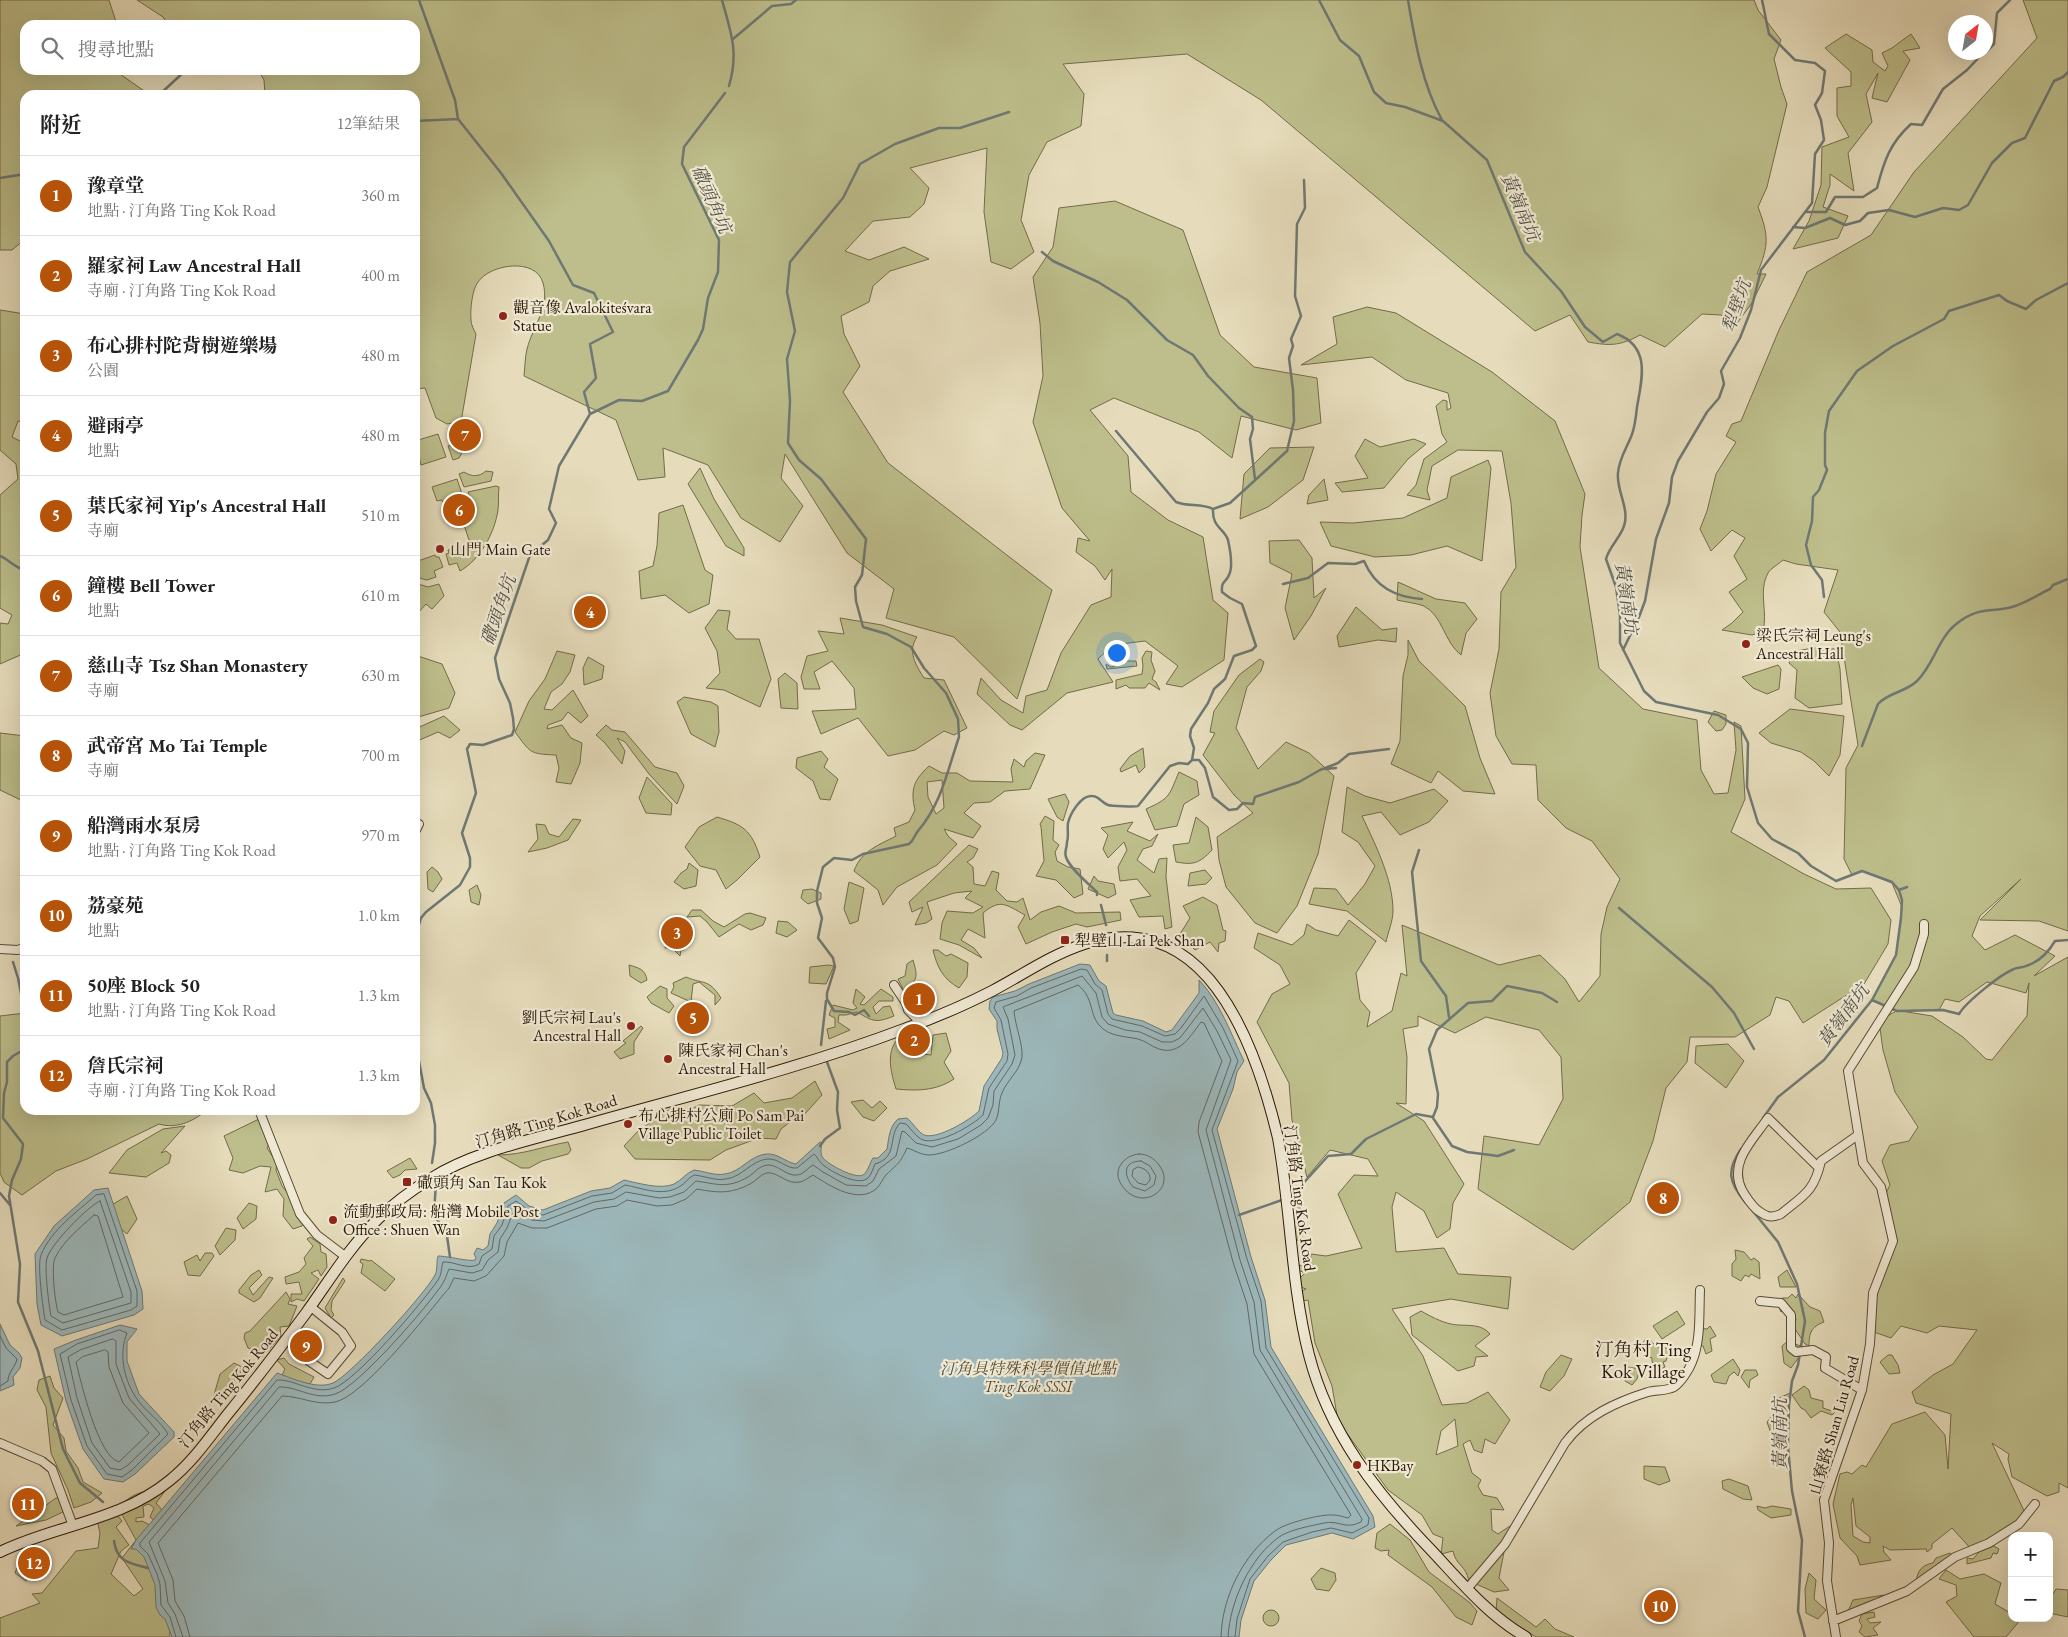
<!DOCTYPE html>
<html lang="zh-TW">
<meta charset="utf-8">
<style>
:root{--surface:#fff;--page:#f2f2f2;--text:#222;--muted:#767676;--line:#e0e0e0;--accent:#b45309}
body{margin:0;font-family:"EB Garamond","Noto Serif TC",serif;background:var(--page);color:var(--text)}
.controls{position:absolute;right:15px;bottom:15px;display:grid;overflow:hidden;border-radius:10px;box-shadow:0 5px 20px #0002}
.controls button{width:45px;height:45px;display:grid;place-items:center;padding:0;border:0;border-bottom:1px solid var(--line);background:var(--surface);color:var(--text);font:25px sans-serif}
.compass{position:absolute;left:1948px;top:15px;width:45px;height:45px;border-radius:50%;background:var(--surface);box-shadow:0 5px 20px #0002;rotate:31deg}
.you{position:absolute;left:1116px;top:652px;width:18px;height:18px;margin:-12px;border:4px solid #fff;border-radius:50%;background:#1a73e8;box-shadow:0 0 0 8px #1a73e833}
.badge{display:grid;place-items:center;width:32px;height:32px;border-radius:50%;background:var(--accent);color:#fff;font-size:16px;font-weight:700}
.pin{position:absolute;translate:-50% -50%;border:2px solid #fff;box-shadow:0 1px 5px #0006}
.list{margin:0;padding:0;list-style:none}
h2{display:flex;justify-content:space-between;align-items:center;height:65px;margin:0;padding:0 20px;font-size:21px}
h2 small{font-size:16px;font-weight:400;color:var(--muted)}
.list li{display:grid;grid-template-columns:32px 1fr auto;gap:15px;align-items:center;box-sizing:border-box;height:80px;padding:0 20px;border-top:1px solid var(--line)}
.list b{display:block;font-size:19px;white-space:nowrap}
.list p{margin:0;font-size:16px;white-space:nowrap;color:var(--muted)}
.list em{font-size:16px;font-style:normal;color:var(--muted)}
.icon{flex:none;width:28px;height:28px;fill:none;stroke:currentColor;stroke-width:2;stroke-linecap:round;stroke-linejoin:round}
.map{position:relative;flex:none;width:2068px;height:1637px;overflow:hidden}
.search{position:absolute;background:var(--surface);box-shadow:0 5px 20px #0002;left:20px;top:20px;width:400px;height:55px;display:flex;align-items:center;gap:12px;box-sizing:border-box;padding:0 18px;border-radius:15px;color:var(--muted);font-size:19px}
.panel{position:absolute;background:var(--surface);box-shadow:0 5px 20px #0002;left:20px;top:90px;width:400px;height:1025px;border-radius:15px}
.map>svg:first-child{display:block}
.green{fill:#bdbe8b;stroke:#746b49;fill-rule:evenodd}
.water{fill:#9cb8bc;stroke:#6f7874}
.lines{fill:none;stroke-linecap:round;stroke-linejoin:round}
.shore{stroke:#646862;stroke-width:1}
.stream{stroke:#6f7874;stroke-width:2.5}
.street-casing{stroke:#5a4934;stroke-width:10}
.secondary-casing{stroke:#2b1807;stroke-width:12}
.street{stroke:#efe8d3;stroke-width:8}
.secondary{stroke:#efe8d3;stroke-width:10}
.poi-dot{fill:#8f2418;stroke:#efe8d3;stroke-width:2}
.labels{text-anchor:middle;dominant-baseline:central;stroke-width:4.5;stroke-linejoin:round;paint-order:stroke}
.poi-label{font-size:16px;fill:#2b1807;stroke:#efe8d3;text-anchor:start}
.street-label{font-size:16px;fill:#2b1807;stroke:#efe8d3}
.park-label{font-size:16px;font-style:italic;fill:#574a2f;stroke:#efe8d3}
.water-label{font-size:18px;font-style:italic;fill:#535046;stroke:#efe8d3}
.quarter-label{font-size:19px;fill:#2b1807;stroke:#efe8d3}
</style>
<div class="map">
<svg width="2068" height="1637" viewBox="0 0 2068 1637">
<rect width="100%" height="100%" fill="#e6dcbb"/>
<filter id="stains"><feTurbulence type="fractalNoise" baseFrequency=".004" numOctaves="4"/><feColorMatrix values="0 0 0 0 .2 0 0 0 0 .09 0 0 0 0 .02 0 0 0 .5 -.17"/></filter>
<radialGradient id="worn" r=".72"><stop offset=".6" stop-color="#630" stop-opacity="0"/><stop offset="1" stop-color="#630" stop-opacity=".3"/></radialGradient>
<path class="green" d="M 0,0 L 109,0 L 117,25 L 25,25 L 25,70 L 117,70 L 117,72 L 150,95 L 25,95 L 25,239 L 12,250 L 0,250 Z
M 137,0 L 1754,0 L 1758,10 L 1781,40 L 1774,59 L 1781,87 L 1787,104 L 1767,187 L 1758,207 C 1769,236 1769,245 1757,274 L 1766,274 L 1752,303 L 1735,326 L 1721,315 L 1702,314 L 1665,347 L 1640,335 C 1620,346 1610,346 1588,342 L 1570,315 L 1535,331 L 1261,100 L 1187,54 L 1063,64 L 1084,94 L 1081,126 L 1047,142 L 1029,175 L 1021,220 L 1034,252 L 1011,269 L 991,262 L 984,212 L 987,148 L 910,168 L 929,188 L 924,204 L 910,217 L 873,221 L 845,251 L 869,260 L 904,247 L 929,259 L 890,271 L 873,286 L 869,302 L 841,316 L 844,334 L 860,366 L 843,392 L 888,463 L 1052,590 L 1017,699 L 954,637 L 886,618 L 894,589 L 847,553 L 785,454 L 781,478 L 803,506 L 780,542 L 741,518 L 708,465 L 663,448 L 665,477 L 638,480 L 616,420 L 524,376 C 525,367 525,357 527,349 C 533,326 550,307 543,283 C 536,257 490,264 478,282 C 472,290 470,310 471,320 C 471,325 474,330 476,334 L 461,422 L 447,424 L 436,418 L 425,388 L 415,389 L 415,95 L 265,95 L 264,80 L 258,70 L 415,70 L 415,25 L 168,25 L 163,17 Z
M 2023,0 L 2068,0 L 2068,931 L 2039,921 L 1980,920 L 2021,879 L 1980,916 L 1972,936 L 1985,950 L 2015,935 L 2055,956 L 2034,976 L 2068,957 L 2068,1488 L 2059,1483 L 2059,1492 L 2047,1496 L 2012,1477 L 2008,1459 L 2009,1454 L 1992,1443 L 2026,1515 L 1972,1550 L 1952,1528 L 1932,1544 L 1932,1548 L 1927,1552 L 1926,1549 L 1890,1550 L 1883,1546 L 1884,1552 L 1891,1560 L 1860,1565 L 1857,1556 L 1840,1538 L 1833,1504 L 1840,1474 L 1847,1472 L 1852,1474 L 1862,1465 L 1866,1467 L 1892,1424 L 1925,1412 L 1945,1435 L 1948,1469 L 1951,1414 L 1916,1403 L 1912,1392 L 1933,1375 L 1953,1364 L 1977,1330 L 1939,1326 L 1927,1333 L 1901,1326 L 1891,1338 L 1871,1331 L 1875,1288 L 1890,1253 L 1884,1197 L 1890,1185 L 1882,1161 L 1890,1145 L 1909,1141 L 1918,1127 L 1895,1092 L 1883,1050 L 1879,1021 L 1896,1011 L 1872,1000 L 1896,955 L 1902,907 L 1892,883 L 1862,871 L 1852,875 L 1844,859 L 1846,768 L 1858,745 L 1840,632 L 1824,612 L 1838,570 L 1796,564 L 1783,560 C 1779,564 1771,568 1768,573 C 1758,592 1768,611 1763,631 L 1752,635 L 1722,630 L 1732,623 L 1743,612 L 1729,592 L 1747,579 L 1734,556 L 1745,538 L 1732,530 L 1711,551 L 1700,529 L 1707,511 L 1716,474 L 1736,442 L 1726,436 L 1732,424 L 1741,421 L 1779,330 L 1807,272 L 1871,235 L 1914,172 L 2037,38 ZM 1987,982 L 2026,993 L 2029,983 L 2027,1016 L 1992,1060 L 1986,1059 L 1963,1037 L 1932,1016 L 1901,1011 L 1939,1010 L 1945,999 L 1959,1002 ZM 1853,1498 L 1856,1526 L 1870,1537 L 1870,1543 L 1863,1542 L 1853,1536 L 1851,1505 Z
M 1846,34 L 1872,50 L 1873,62 L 1885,71 L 1888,66 L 1882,53 L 1892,48 L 1911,34 L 1920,48 L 1903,51 L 1910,60 L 1887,102 L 1872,98 L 1878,73 L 1866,94 L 1872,122 L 1848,153 L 1854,191 L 1830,174 L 1830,185 L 1823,207 L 1848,216 L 1838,238 L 1793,249 L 1809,221 L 1821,185 L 1822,147 L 1849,137 L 1837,116 L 1837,88 L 1851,86 L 1851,72 L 1825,48 Z
M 1115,201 L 1183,230 L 1220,335 L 1254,367 L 1317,378 L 1321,423 L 1296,430 L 1241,416 L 1232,458 L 1199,432 L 1114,398 L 1090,410 L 1128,456 L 1131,492 L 1168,520 L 1203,537 L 1213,600 L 1228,613 L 1224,660 L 1182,687 L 1166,684 L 1178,666 L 1145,641 L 1113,645 L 1098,659 L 1113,682 L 1067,693 L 1022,730 L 1010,725 L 977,694 L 981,678 L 1001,700 L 1023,713 L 1026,696 L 1047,690 L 1061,653 L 1091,605 L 1111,597 L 1112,569 L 1105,580 L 1095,566 L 1076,552 L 1078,538 L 1090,541 L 1062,508 L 1033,422 L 1043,376 L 1040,323 L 1033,277 L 1053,247 L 1059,208 Z
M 1367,307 L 1396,313 L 1492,372 L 1555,421 L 1585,494 L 1582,515 L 1580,547 L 1599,668 L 1643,709 L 1697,720 L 1701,770 L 1714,794 L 1728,793 L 1736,750 L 1734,722 L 1741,726 L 1745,799 L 1731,832 L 1804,874 L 1836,889 L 1871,888 L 1891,920 L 1888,944 L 1864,984 L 1803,1023 L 1789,1001 L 1776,997 L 1770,1015 L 1735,1037 L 1690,1037 L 1687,1062 L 1666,1088 L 1653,1141 L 1630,1202 L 1573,1250 L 1478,1189 L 1484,1136 L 1539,1145 L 1563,1099 L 1561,1057 L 1539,1030 L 1486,1017 L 1455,1033 L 1418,1016 L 1418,1026 L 1403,1029 L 1407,1057 L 1406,1104 L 1396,1103 L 1424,1121 L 1464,1184 L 1453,1203 L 1450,1229 L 1437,1238 L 1424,1211 L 1396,1192 L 1392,1207 L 1396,1252 L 1444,1248 L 1458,1274 L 1511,1277 L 1508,1309 L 1451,1299 L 1392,1309 L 1423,1356 L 1442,1405 L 1467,1403 L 1488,1392 L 1510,1420 L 1495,1444 L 1485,1439 L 1482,1453 L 1474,1450 L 1470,1440 L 1463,1444 L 1472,1473 L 1481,1480 L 1478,1486 L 1483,1495 L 1497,1498 L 1504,1510 L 1491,1509 L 1492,1530 L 1498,1534 L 1513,1524 L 1520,1525 L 1504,1552 L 1499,1578 L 1509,1590 L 1494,1592 L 1469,1581 C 1466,1565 1456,1566 1453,1551 L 1441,1554 L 1443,1538 L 1433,1534 L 1422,1515 L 1388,1490 L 1338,1421 L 1332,1386 L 1315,1343 L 1308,1300 L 1302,1301 L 1302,1291 L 1306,1289 L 1301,1287 L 1300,1278 L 1305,1273 L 1298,1270 L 1299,1265 L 1310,1269 L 1311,1254 L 1326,1256 L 1362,1248 L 1338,1194 L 1354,1175 L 1378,1176 L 1368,1159 L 1330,1150 L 1307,1177 L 1292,1120 L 1289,1083 L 1257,1022 L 1272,994 L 1290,984 L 1280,965 L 1254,948 L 1258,933 L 1292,945 L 1304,935 L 1307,924 L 1316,930 L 1338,936 L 1349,920 L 1376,941 L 1356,973 L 1360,1000 L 1370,1012 L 1367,1027 L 1392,1011 L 1401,973 L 1407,976 L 1402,925 L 1499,965 L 1540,955 L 1565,979 L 1579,1002 L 1600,976 L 1601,934 L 1607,907 L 1620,879 L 1592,841 L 1566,828 L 1538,800 L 1536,765 L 1512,764 L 1496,736 L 1490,693 L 1499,649 L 1501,592 L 1516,567 L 1511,503 L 1502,451 L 1458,450 L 1432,466 L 1427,490 L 1430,500 L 1407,495 L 1416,485 L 1424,459 L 1447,442 L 1442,434 L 1436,406 L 1443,400 L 1447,401 L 1447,410 L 1451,408 L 1448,393 L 1406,380 L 1372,357 L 1301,365 L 1337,344 L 1333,317 ZM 1455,1419 L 1458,1446 L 1436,1455 L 1441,1431 Z
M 0,310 L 25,314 L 25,423 L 18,421 L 12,437 L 22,442 L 25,437 L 25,653 L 0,664 L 0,623 L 8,624 L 12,615 L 0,608 L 0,495 L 18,479 L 16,464 L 0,450 Z
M 438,434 L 446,457 L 421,465 L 415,441 Z
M 1365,439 L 1380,447 L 1414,439 L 1426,444 L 1408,459 L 1384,488 L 1342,492 L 1335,483 L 1368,478 L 1355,456 Z
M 457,444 L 473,446 L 463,451 L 459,458 L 453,460 L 448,446 Z
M 1314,447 L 1303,480 L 1268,507 L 1240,519 L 1244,474 L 1270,448 Z
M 1488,460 L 1491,468 L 1482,561 L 1447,546 L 1411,555 L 1375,557 L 1331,546 L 1320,522 L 1353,523 L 1403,518 L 1447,498 L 1451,477 Z
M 700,468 L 714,499 L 744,548 L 744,556 L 726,546 L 688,484 Z
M 486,471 L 493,472 L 491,481 L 464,487 L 459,474 L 464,472 C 472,477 479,477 486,471 Z
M 457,479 L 465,503 L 446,509 L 442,500 L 437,501 L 432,487 Z
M 1324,479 L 1328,500 L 1307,504 L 1309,495 Z
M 496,486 L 499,487 C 498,494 499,502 498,510 C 495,532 480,560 460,571 L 457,563 L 449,565 L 446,554 L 449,553 L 448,550 L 470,543 L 460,513 L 464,512 L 463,510 L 473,507 L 468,492 Z
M 683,505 L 705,570 L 713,575 L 709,604 L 689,613 L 665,595 L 641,599 L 639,571 L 653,566 L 657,546 L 659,513 Z
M 1299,540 L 1312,558 L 1314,598 L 1326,588 L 1311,616 L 1294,640 L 1285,608 L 1292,574 L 1270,563 L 1269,541 Z
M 435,555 L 436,557 L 439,557 L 443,567 L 434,571 L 436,577 L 427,580 L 415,577 L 415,562 Z
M 1398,582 L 1436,599 L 1465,603 L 1477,619 L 1466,633 L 1461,655 C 1444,642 1443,616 1424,606 C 1416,603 1405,602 1397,600 Z
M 415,583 L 428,587 L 439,584 L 444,596 L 432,609 L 426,604 L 417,614 C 419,604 415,595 415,583 Z
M 1356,607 L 1382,630 L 1397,628 L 1396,642 L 1378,640 L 1339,647 L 1337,636 Z
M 718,610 L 730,611 L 727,629 L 736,639 L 759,639 L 771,679 L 760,707 L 724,690 L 706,688 L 720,673 L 717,651 L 705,628 Z
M 840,618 L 882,625 L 917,637 C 907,652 916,665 924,678 L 944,680 L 967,728 L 954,735 L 944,731 L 915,750 L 888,756 L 858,718 L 821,734 L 812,711 L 856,709 L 854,688 L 832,661 L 814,672 L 820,689 L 804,689 L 801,677 L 807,656 L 828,651 L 818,631 L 844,634 Z
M 1408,640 L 1419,661 L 1465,706 L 1480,758 L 1495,794 L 1463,791 L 1438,771 L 1431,783 L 1391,764 L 1400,741 L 1403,676 L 1408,655 Z
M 1814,648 L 1836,649 L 1840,669 L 1842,704 L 1809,708 L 1795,698 L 1797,670 L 1789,663 L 1795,651 Z
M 557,651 L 575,655 L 570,672 L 562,684 L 551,692 L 544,709 L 552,710 L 573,690 L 588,716 L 581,723 L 568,712 L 562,720 L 548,725 L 547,729 L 562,725 L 571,738 L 582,743 L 580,763 L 571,784 L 556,782 L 559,768 L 556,755 C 529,754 531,753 515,732 L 529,701 L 545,679 Z
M 1146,651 L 1152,652 L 1151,660 L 1155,671 L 1152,679 L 1156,682 L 1160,690 L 1149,683 L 1145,688 L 1129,688 L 1126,685 L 1116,689 L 1116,680 L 1142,674 L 1143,666 L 1142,658 Z
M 1121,652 L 1124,661 L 1136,661 L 1137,666 L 1107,669 L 1106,664 L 1111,667 L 1115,666 L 1113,660 Z
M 415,655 L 442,664 L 455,693 L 449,708 L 415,718 Z
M 588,657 L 604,666 L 602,679 L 584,685 L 583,668 Z
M 1260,659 L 1264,662 L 1261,671 L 1247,687 L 1236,728 L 1258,769 L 1286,742 L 1309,753 L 1334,776 L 1318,854 L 1297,906 L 1277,933 L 1255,923 L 1226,887 L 1219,860 L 1217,837 L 1253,813 L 1234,795 L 1203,755 L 1215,733 L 1210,732 L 1214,711 L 1239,675 Z
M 1778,665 L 1781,669 L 1779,689 L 1767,694 L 1753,688 L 1742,677 Z
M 785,673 L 797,683 L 798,709 L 781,708 L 778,679 Z
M 684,697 L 711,702 L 718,706 L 719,732 L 715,747 L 691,734 L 677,702 Z
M 1790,709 L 1844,716 L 1840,755 L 1829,776 L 1814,761 L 1801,752 L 1771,743 L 1759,733 Z
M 1714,711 L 1726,715 L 1726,724 L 1722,730 L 1716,731 L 1708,722 Z
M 444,716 L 460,730 L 450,738 L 438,732 L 415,742 L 415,729 Z
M 606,725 L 612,730 L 625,732 L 655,767 L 677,773 L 684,786 L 677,804 L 649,774 L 625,742 L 617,738 L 625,751 L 622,764 L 604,742 L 596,735 Z
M 0,733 L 25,736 L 25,802 L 0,790 Z
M 1143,748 L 1145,767 L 1139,773 L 1136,765 L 1121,772 L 1120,769 L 1130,756 Z
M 821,751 L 828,759 L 824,767 L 838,779 L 830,800 L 820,799 L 813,781 L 796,768 L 797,758 Z
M 1035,753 L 1045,755 L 1030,789 L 1005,791 L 990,802 L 974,803 L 964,813 L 981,826 L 973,838 L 944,829 L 948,836 L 957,844 L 937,865 L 897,887 L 883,905 L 878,890 L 854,871 C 861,851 879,845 896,836 L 894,828 L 909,822 L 915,810 C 910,789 914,780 929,766 L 942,773 L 957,773 L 970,781 L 1013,782 L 1011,769 L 1014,759 L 1024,767 L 1026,761 ZM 942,780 L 944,808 L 936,814 L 928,797 L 927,782 Z
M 1179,772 L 1197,781 L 1199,795 L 1184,804 L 1177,826 L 1155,830 L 1146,809 C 1171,798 1169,795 1179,772 Z
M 647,777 L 672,804 L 671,815 L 646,813 L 639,798 Z
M 1347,787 L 1365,796 L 1390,803 L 1434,789 L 1448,801 L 1429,822 L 1400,835 L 1381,812 L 1362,816 C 1375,844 1393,879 1393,911 C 1393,921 1388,932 1386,942 L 1347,911 L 1309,904 L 1314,888 L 1336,889 L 1348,905 L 1365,884 L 1375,866 L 1358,842 L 1342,832 Z
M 1065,794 L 1069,802 L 1063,821 L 1057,817 L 1048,799 Z
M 1045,816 L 1054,821 L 1053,840 L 1059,845 L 1055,852 L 1057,861 L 1068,867 L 1080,869 L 1083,894 L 1074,898 L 1056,880 L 1036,876 L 1044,861 L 1041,827 L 1040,824 Z
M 717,817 C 744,825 751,830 760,857 L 737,880 L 726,889 L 716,870 L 700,866 L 685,847 L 699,827 Z
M 1196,817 L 1208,827 L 1212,850 C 1199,864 1193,865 1176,862 L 1173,845 L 1189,843 Z
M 573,819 L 581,820 L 568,840 L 547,848 L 528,852 L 538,839 L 536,824 L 545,825 L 549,834 L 559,837 Z
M 1133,822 L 1127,831 L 1150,841 L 1158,834 L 1152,846 L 1143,849 L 1137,860 L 1154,873 L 1159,859 L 1167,858 L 1166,877 L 1172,927 L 1165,929 L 1163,916 L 1139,917 L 1130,900 L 1151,896 L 1137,879 L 1120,881 L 1118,867 L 1127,850 L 1124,842 L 1108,858 L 1103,849 L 1108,835 L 1101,828 Z
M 969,845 L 978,849 L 973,858 L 967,862 L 973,867 L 974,884 L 985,886 L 992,871 L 999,873 L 996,890 L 1007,901 L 1017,902 L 1023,898 L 1030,920 L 1041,912 L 1059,906 L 1076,913 L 1120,912 L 1121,920 L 1087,927 L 1076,924 L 1052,932 L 1026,944 L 1018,927 L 1025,915 C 1006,905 1001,898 983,913 L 985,938 L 968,929 L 961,940 L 974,948 L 982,958 L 959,945 L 940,939 L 942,923 L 947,911 L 973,913 L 983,907 L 965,898 L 972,891 L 954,893 L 927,902 L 932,919 L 926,923 L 915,925 L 923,907 L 912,912 L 909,902 Z
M 689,863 L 698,870 L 696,886 L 684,889 L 674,882 L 681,873 L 687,869 Z
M 432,867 L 438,872 L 442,879 L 433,892 L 428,889 L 427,872 Z
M 1205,870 L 1212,878 L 1206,884 L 1188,886 L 1190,873 Z
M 1094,876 L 1098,881 L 1114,884 L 1116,894 L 1108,898 L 1088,889 Z
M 849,882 L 864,888 L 858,921 L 850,924 L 844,909 Z
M 477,885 L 481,895 L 479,905 L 471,902 L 469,890 Z
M 812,889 L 821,893 L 821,899 L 808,904 L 801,898 L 803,890 Z
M 1203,897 L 1217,905 L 1223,930 L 1226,931 L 1225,941 L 1219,943 L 1218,952 L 1210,942 L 1195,950 L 1180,934 L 1190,918 L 1183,906 Z
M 692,910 L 701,910 L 713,921 L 724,927 L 745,914 L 750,913 L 766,918 L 763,925 L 751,930 L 739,924 L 719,937 L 707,922 L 700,916 L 687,917 Z
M 778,921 L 788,922 L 797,930 L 787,937 L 776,933 Z
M 672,927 L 685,928 L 684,950 L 681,950 L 680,956 L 672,948 L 665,948 L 666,944 L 662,940 L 663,932 L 670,933 Z
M 933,950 L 938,950 L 946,956 L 951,954 L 968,963 L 967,977 L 959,988 C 943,979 937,967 933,950 Z
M 913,960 C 918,978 918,979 904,991 L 898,979 L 905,976 L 907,964 Z
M 629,965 C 639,968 645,969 647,980 L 641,983 L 630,976 Z
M 829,965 L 834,966 L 826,984 L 809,983 L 810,967 Z
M 686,977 C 705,985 708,978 721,998 L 715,1005 L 715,995 L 699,982 L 693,984 L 691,1002 L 671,993 L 674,987 L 673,983 Z
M 660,986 L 667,989 L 667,998 L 674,1006 L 669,1013 L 651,1003 L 647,997 Z
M 856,989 L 865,997 L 860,1004 L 864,1005 L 881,989 L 893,997 L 893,1001 L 879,1001 L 873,1007 L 876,1014 L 883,1007 L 890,1006 L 894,1016 C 876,1023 874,1022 857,1012 L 846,1015 L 839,1015 L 838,1022 L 850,1030 L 829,1039 L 827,1029 L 835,1027 L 835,1018 L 829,1015 L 833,1005 L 853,1010 L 857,1008 L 853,1003 Z
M 25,1013 L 25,1110 L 206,1111 C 192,1122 176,1129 159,1124 L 87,1159 L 56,1171 L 22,1195 L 4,1182 L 0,1173 L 0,1016 Z
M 641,1026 L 643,1028 L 634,1042 L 634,1054 L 620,1059 L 614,1052 L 626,1043 L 623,1041 Z
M 946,1033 L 951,1051 L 944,1062 L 954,1079 C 936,1091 917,1091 896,1089 C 891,1073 885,1051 899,1038 L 914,1053 L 931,1055 L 933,1035 Z
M 1728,1044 L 1744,1061 L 1726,1088 L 1695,1063 L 1696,1046 Z
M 815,1081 L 822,1095 L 803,1116 L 795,1118 L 781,1129 L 776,1139 L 759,1138 L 726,1150 L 710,1160 L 635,1159 L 624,1146 L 638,1131 L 670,1109 L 684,1113 L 699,1105 L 732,1106 L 754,1093 L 764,1103 L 792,1098 Z
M 863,1100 L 872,1108 L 880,1101 L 887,1108 L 874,1121 L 863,1117 L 851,1102 Z
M 259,1119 L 269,1144 L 267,1148 L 277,1163 L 276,1170 L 282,1186 L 305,1214 L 302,1226 L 293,1229 L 283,1216 L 284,1199 L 277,1189 L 265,1192 L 271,1167 L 260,1166 L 243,1173 L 229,1170 L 233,1158 L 224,1136 Z
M 185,1126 L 161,1153 L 166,1151 L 171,1155 L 169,1163 L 146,1177 L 109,1173 L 127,1150 L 163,1129 Z
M 568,1142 L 571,1150 L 568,1154 L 542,1161 L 529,1168 L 521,1168 L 498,1155 C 523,1155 544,1146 568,1142 Z
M 410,1158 L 417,1169 L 405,1170 L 400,1175 L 393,1178 L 387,1171 Z
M 127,1196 L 137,1219 L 127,1234 L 114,1223 L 108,1207 Z
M 249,1203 L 257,1206 L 256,1219 L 243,1229 L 237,1218 Z
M 1294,1203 L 1300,1204 L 1302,1242 L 1295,1239 C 1295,1229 1290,1212 1294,1203 Z
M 226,1228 L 236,1230 L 235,1240 L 220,1255 L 215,1246 Z
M 310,1237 L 320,1244 L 321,1252 L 326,1254 L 327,1267 L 321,1276 L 318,1270 L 311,1273 L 319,1279 L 304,1301 L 297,1299 L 291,1302 L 291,1294 L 302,1294 L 299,1282 L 286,1284 L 285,1277 L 299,1272 L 306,1264 L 304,1258 L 313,1246 L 307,1239 Z
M 1735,1250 L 1744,1252 L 1751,1260 L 1754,1258 L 1759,1262 L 1760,1279 L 1751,1274 L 1749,1277 L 1745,1275 L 1741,1281 L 1732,1276 L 1732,1264 L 1736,1259 Z
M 205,1253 L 212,1253 L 214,1256 L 200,1276 L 188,1275 L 184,1262 L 197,1255 L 200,1261 Z
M 361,1259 L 370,1261 L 371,1260 L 395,1279 L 385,1291 L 361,1273 L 363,1264 L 360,1262 Z
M 259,1270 L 262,1275 L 249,1288 L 253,1295 L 269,1277 L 273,1278 L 260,1298 L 254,1302 L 239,1293 L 239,1290 L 251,1275 Z
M 1787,1270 L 1796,1287 L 1780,1287 L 1778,1277 Z
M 343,1278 L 345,1281 L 332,1301 L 331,1310 L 334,1315 L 331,1318 L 325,1308 Z
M 286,1292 L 290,1299 L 288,1304 L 297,1306 L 289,1326 L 280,1327 L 281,1336 L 262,1357 L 256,1350 L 248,1348 L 244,1338 L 245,1333 L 250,1331 Z
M 1792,1294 L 1796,1298 L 1798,1294 L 1810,1307 L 1820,1311 L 1824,1322 C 1811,1327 1809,1333 1809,1346 L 1805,1344 L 1793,1326 L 1796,1320 L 1794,1312 L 1787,1308 L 1781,1312 L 1779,1307 L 1782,1298 L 1788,1298 Z
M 1421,1311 C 1430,1316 1441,1322 1451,1324 C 1465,1327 1480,1322 1490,1334 L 1475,1346 L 1488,1356 L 1476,1357 L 1474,1366 L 1458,1371 L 1412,1335 L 1410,1317 Z
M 1677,1311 L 1685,1324 L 1662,1339 L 1653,1326 Z
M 1710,1326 L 1716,1336 L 1710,1339 L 1712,1351 L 1706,1354 L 1703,1346 L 1699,1345 L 1695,1332 L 1699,1328 L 1707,1329 Z
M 1646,1338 L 1659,1348 L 1670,1348 L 1666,1361 L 1663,1362 L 1665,1367 L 1661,1369 L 1652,1362 L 1652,1358 L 1649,1357 L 1641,1346 Z
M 1788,1341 L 1803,1347 L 1802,1353 L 1791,1368 L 1784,1363 L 1782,1346 Z
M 1561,1355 L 1572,1359 L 1564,1376 L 1550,1391 L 1540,1387 L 1546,1372 Z
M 1888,1355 L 1892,1355 L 1898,1365 L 1900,1373 L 1889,1374 L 1880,1362 Z
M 284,1358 L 289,1364 L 314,1377 L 310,1384 L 286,1379 L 282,1375 L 285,1369 L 277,1360 Z
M 1733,1359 L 1740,1370 L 1738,1376 L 1734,1372 L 1729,1376 L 1726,1384 L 1714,1382 L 1711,1375 Z
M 234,1363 L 244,1368 L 220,1399 L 214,1395 L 220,1374 Z
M 1628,1367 L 1640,1369 L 1637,1379 L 1632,1385 L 1625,1381 Z
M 1745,1370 L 1756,1370 L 1758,1375 L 1750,1380 L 1749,1388 L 1741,1377 Z
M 50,1376 L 54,1388 L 63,1398 L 53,1425 L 64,1438 L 66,1451 L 78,1468 L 83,1482 L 102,1493 L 91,1502 L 74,1508 L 68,1490 L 51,1453 L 46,1407 L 37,1390 L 39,1380 Z
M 1804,1386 L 1809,1390 L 1811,1398 L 1823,1401 L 1823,1408 L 1835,1412 L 1832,1415 L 1821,1411 L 1811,1418 L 1805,1410 L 1801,1408 L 1792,1395 Z
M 1790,1393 L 1787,1424 L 1788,1436 L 1782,1435 L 1778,1453 L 1767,1422 L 1775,1412 L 1779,1398 Z
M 1644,1466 L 1665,1467 L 1670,1481 L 1659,1485 L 1644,1479 Z
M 1729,1479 L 1748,1486 L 1752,1500 L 1743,1499 L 1723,1489 L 1722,1481 Z
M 171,1483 L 156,1503 L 163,1511 L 156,1522 L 150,1517 L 154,1508 L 149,1504 L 143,1506 L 144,1517 L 136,1518 L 136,1522 L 142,1521 L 150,1525 L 136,1541 C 152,1573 168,1600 170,1637 L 0,1637 L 0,1618 L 40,1603 L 32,1594 L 42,1593 L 76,1551 L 98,1548 L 100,1533 L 97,1520 L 114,1511 L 122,1521 L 116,1527 L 129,1545 L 121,1551 L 111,1574 L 134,1596 L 143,1589 L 122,1558 L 136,1540 L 119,1509 C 129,1491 152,1491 171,1483 Z
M 56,1498 L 60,1498 L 63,1512 L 46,1520 L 16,1526 Z
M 1757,1506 L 1765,1508 L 1772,1506 L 1791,1509 L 1791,1515 L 1771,1518 L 1758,1510 Z
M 1390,1524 L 1410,1540 L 1429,1572 L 1469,1602 L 1477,1611 L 1472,1625 L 1456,1617 L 1432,1587 L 1388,1555 L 1389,1550 L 1381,1551 L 1375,1548 L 1377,1533 Z
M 1994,1546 L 1999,1549 L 1997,1554 L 1993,1553 L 1991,1558 L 1967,1564 L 1967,1558 L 1973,1559 L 1979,1552 Z
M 1950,1553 L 1953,1556 L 1916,1581 C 1918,1570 1922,1565 1933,1563 L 1936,1558 Z
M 20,1560 L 35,1569 L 26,1581 L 15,1573 Z
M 1321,1568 L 1335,1573 L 1336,1580 L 1329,1591 L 1316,1589 L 1311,1579 Z
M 1946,1570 L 1960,1579 L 1984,1574 L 2001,1583 L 1995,1604 L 2012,1614 L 2012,1618 L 2021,1619 L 2006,1637 L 1974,1637 L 1946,1602 L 1957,1596 L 1956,1585 L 1939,1579 Z
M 1809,1573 L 1816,1580 L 1814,1599 L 1826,1610 L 1818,1619 L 1806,1613 L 1805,1589 Z
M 2056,1589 L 2068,1590 L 2068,1617 L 2049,1613 L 2049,1592 L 2053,1594 Z
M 1884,1595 L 1885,1598 L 1848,1611 L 1853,1600 Z
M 1497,1598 L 1536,1627 L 1545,1619 L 1555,1629 L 1574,1637 L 1536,1637 L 1496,1612 Z
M1263 1618a8 8 0 1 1 16 0a8 8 0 1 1-16 0Z
M 1874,1612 L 1875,1617 L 1867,1619 L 1870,1623 L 1881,1622 L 1873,1628 L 1878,1635 L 1865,1637 L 1859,1632 L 1862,1626 L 1859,1621 L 1862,1614 Z"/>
<path class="water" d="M 1080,964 L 1090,965 L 1099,981 L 1106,986 L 1113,1013 L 1116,1015 L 1143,1021 L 1166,1032 L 1172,1030 L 1199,993 L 1199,980 C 1220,1002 1231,1034 1244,1061 L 1237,1072 L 1233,1089 L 1217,1129 L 1251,1257 L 1265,1300 L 1271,1347 L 1373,1516 L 1375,1527 L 1353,1539 L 1332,1533 L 1286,1545 L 1271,1560 L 1254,1581 L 1241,1620 L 1239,1637 L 172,1637 L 165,1619 L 160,1615 L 156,1607 L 155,1585 L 144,1557 L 136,1549 L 131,1549 L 136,1540 L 277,1373 C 292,1378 316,1390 333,1383 C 350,1376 426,1293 435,1275 C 438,1269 436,1262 438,1256 C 447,1256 471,1262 475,1260 L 476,1258 L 474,1254 L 477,1248 L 483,1250 L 488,1246 L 490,1234 L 497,1223 L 504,1203 L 516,1195 L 529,1206 L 543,1210 L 591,1191 L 610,1188 L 624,1180 C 638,1183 661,1190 674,1184 C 682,1180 686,1173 694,1170 C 704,1171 714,1176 725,1174 C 741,1172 749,1156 766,1154 C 778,1153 785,1162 796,1164 L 820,1142 L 822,1143 C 821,1148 820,1154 823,1158 C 829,1165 855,1179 863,1175 C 868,1172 870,1162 873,1158 L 878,1158 L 887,1149 C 889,1138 889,1127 898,1119 L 907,1118 C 913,1123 919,1133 924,1135 C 937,1140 970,1120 979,1111 L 984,1086 L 1002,1058 L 1003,1053 L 997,1029 L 997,1021 L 989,1009 L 990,1001 L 993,997 L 1015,991 L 1029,984 Z
M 108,1188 L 142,1291 L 143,1309 L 134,1315 L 62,1336 L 41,1325 L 37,1304 L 35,1254 L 54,1226 L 94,1190 Z
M 0,1324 L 10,1345 L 19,1353 L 22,1358 L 20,1368 L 13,1377 L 14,1385 L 0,1391 Z
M 120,1325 L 137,1329 L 127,1342 L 127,1361 L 139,1394 L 174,1432 L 174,1437 L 135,1474 L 123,1482 L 104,1479 L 83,1449 L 66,1401 L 54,1349 L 76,1340 Z"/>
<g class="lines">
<path class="shore" d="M 1139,1154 C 1147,1154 1154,1158 1159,1165 C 1178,1190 1139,1214 1121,1184 C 1112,1170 1124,1155 1139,1154 Z
M 1141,1161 L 1150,1166 L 1156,1176 L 1154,1185 L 1145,1191 L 1133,1187 C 1124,1176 1122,1161 1141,1161 Z
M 1138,1167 C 1145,1168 1151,1173 1150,1180 L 1146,1185 L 1138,1183 L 1132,1176 L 1133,1170 Z
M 104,1194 L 137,1291 L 137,1306 L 131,1310 L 62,1330 L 45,1320 C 43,1308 37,1265 41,1255 C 51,1230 77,1212 96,1195 Z
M 100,1201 L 131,1292 L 131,1303 L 63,1323 L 51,1316 C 49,1306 44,1267 47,1258 C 51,1244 88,1206 100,1201 Z
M 94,1215 L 98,1216 L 123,1297 L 64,1315 L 58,1312 C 55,1302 51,1267 55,1258 C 64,1240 80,1228 94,1215 Z
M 120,1330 L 127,1333 C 119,1353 123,1377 135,1396 C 144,1411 160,1420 168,1434 L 132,1470 L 122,1477 L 107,1474 L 87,1446 L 71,1400 L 60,1354 L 77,1344 Z
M 0,1336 L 6,1348 L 17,1359 C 15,1368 8,1372 8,1381 L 0,1386
M 113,1339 L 116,1341 L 116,1364 L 129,1398 L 160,1434 L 128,1465 L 120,1470 L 110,1468 L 92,1443 L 77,1398 L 68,1357 L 80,1350 Z
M 105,1350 L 108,1352 L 109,1367 L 123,1403 L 149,1433 L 119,1462 C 98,1457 81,1382 76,1362 L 82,1357 Z
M 176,1637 L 170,1617 L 161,1605 L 160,1584 L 157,1574 L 148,1554 L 140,1546 L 140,1543 L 277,1380 C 294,1379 314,1395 334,1388 C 356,1381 423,1302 438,1280 C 442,1274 441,1268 443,1262 C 454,1261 469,1271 479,1264 L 482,1256 L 492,1249 L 494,1236 L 502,1225 L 508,1206 L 516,1201 L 534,1214 L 543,1215 L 592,1196 L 612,1193 L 625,1185 C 642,1188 662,1197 679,1187 C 685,1184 688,1178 694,1175 C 705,1176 715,1181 726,1179 C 742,1177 751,1161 767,1159 C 779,1158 786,1169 797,1168 L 814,1154 C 817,1156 818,1160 821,1163 C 829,1171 858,1187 868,1178 C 872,1174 873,1168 875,1164 C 899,1157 887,1137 900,1123 L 906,1124 C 911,1129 916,1137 923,1140 C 938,1145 972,1126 983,1115 L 989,1088 L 1007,1061 L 1008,1054 L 1001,1020 L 994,1008 L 996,1002 L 1017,996 L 1031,988 L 1081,969 L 1087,970 L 1095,984 L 1102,990 L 1108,1014 L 1112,1019 L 1142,1026 L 1165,1036 L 1175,1034 L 1181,1028 L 1204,996 L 1223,1028 L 1238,1061 L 1212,1130 L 1247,1259 L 1261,1301 L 1266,1348 L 1369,1518 L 1368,1525 L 1352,1533 L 1331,1528 L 1312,1532 L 1283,1542 L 1268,1556 L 1250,1579 L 1237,1619 L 1235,1637
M 183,1637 L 175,1614 L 168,1603 L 165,1581 L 149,1542 L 279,1387 C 297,1386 314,1401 335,1394 C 357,1388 430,1304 443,1283 C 446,1278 447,1273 449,1269 L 472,1273 L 482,1270 L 488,1260 L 498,1252 L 500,1239 L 507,1228 L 514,1210 L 532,1220 L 544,1221 L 594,1202 L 614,1199 L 626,1192 L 659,1198 L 670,1197 L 684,1192 L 696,1181 C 717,1184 727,1189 748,1177 C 756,1172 758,1166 768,1165 C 780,1165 788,1179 801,1174 C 805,1172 809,1167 813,1165 L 823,1172 L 846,1185 L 866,1186 L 873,1181 L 879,1169 L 896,1156 L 902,1131 L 905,1132 L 916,1143 L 932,1147 L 958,1139 L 981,1125 L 988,1118 L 993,1105 L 994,1091 L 1012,1064 L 1015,1055 L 1008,1019 L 1003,1007 L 1082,976 L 1096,993 L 1102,1017 L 1108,1024 L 1125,1030 L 1140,1032 L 1162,1042 L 1172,1042 L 1180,1038 L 1203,1008 L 1217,1031 L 1231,1060 L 1206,1130 L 1240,1260 L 1254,1302 L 1260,1350 L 1362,1519 L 1361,1522 C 1345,1530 1340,1520 1324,1523 C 1311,1526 1291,1529 1279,1537 C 1250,1558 1230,1601 1228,1637
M 190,1637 L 184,1616 L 175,1601 L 173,1580 L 158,1543 L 282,1396 C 300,1396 316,1406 335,1402 C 364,1396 428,1313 449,1288 L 454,1278 L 474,1281 L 486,1276 L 504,1256 L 507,1242 L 518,1223 L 532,1228 L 547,1228 L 596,1209 L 617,1206 L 627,1200 L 657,1206 L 672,1205 L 686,1199 L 697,1189 C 718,1193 731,1194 750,1184 C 756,1181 760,1175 766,1173 C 778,1171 786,1185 800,1182 C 805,1181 809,1177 813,1175 C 830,1186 859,1205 877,1188 C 881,1184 883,1178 886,1175 C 899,1162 899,1165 907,1148 C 914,1150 921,1155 929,1155 C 946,1155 988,1135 996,1120 C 1000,1111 998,1102 1002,1093 C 1007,1080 1020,1071 1022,1057 C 1023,1044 1015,1025 1014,1011 L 1078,985 C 1094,998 1089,1013 1099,1025 C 1109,1037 1125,1036 1138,1039 C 1146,1041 1152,1047 1159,1049 C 1180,1056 1191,1035 1201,1022 L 1204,1023 L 1222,1061 L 1199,1122 L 1198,1132 L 1233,1262 L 1247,1304 L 1254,1354 L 1351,1515 L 1348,1518 C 1344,1517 1339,1515 1333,1515 C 1321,1514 1285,1523 1275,1531 C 1243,1555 1222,1597 1221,1637"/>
<path class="stream" d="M 419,0 L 455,100 L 458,119
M 722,0 C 731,33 739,52 729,86
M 1319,0 L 1340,40 L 1359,56 L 1374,92 L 1386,103 L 1405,107 L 1443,121 L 1487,160 L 1525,252 L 1561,291 L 1585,327 L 1603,342 L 1617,334 C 1651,347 1642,379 1637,407 C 1636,417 1635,428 1631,437 C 1626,449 1619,459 1618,473 C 1616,490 1630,509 1624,526 C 1620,538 1609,547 1606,559 L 1616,587 L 1620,615 L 1620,643 L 1644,691 L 1656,702 L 1718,715 L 1741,729 L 1748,743 L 1747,787 L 1758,823 L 1772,839 L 1798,853 L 1811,866 L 1836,881 L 1862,871 L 1892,882 L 1899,890 L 1902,900 L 1901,918 L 1896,955 L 1872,1000 L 1824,1060 L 1778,1097 L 1763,1118
M 1408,0 C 1415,41 1422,84 1442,120
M 733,39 L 772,6 L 791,4 L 796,0
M 1986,52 L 1994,44 L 1997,13 L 2010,0
M 159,95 L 186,70
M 415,121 L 458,119 L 501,173 L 549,241 L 573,285 L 594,293 L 613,332 L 590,344 L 596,378 L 584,392 L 590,414
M 0,178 L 25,174
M 1807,212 L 1826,212 L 1835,197 L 1863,197 L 1877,188 C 1884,161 1890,143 1911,124 L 1922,125 L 1943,89 L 1967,70 L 1984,52
M 1793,227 L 1805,228 L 1830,218 L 1845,225 L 1860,221 L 1868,213 L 1889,210 L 1915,217 L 1943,208 L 1959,210 L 1968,205 L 1992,163 L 2012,143 L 2025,138 L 2054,81 L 2063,77 L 2068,72
M 1042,252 L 1053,261 L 1098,282 L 1127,300 L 1167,340 L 1193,355 L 1208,376 L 1239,408 L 1252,417 L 1253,429 L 1250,439 L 1255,479
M 1116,431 L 1176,502 C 1188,507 1201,503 1213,509
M 0,556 C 10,560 14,568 25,570
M 1283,584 L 1308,578 L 1328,563 L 1355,564 L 1364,561 C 1375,587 1395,597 1422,599
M 1824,597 L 1822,580 L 1811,565 L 1806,545 L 1812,521 L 1813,497 L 1819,490 L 1827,470 L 1825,465 L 1825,433 L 1829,411 L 1857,371 L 1893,346 L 1944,319 L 1949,311 L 1999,295 L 2007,301 L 2026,309 L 2036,300 L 2068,283
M 1623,650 L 1639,617 L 1645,601 L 1656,539 L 1669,503 L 1672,477 L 1678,461 L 1707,412 L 1719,398 L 1724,384 L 1721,371 L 1740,338 L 1751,310 L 1761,270 L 1812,203 L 1815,154 L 1824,140 L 1821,120 L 1815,105 L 1822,93 L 1825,71 L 1815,63 L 1795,60 L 1769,34 L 1762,0
M 1862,746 L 1878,704 C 1887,693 1906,692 1917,681 C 1933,666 1938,639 1955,625 C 1978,606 1988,613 2012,607 C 2026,603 2037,595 2050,589 L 2053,585 L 2068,579
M 1192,760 L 1194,748 L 1190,736 L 1191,729 L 1208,703 L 1214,689 L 1225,679 L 1234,656 L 1252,650 L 1256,646 L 1242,604 L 1230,598 L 1222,592 C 1221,580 1226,583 1229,575 C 1233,567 1230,549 1228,540 C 1224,528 1212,528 1213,509 L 1230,503 L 1287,451 L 1294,421 L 1293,390 L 1289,358 L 1293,346 L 1291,339 L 1301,316 L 1295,296 L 1297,224 L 1305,208 L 1304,180
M 1325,769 L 1336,768
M 1419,850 L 1412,872 L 1421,961 L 1446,996 L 1449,1017
M 1899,890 L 1907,887
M 1097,895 L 1097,892 C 1088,883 1070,869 1066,857 C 1064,852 1067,848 1067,842 C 1069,836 1067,829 1068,823 C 1070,814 1081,795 1092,796 C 1099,796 1102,803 1108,805 C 1111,806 1136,807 1138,806 L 1170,766 L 1179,763 L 1188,764 L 1192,760 L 1199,760 L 1205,768 L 1213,797 L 1229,810 L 1237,809 L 1243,803 L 1253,804 L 1255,797 L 1299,782 L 1320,770 L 1338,763 L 1349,754 L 1389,749
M 1101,905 L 1106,925
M 1619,908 L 1712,987 L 1734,1013 L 1754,1049
M 415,938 L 421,918 L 426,912 L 460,885 L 470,867 L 470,858 L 462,833 L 476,793 L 467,749 L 470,744 L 483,745 L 512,735 L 514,729 L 513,718 L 510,703 L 499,679 L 495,658 L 530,555 L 548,540 L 556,523 L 549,509 L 559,466 L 590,414 L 619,400 L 642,401 L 668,391 L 698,340 L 703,329 L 708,298 L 718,272 L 719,240 L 682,164 L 684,147 L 725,93
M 1107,955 L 1107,961
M 13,962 L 18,978 L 25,1014
M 1872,1000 L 1897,1011 L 1943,1010 L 1959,1014 C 1966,1002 2001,974 2014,969 C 2018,967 2022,968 2026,966 C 2039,962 2048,953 2055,941 L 2068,940
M 869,1016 L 864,1010 L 855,1015 L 849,1012 L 834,1011 L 827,999 L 827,993 L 835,967 L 833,958 L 818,938 L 822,918 L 817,903 L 817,891 L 823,867 L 834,858 L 852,860 L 863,854 L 909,844 C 914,840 914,836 918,831 C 942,802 947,772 959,737 L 958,719 L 946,693 L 924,668 L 911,647 L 887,634 L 863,627 L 856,601 L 855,587 L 862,575 L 866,539 L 821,479 L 799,460 L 788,443 L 790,401 L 787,359 L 795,331 L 787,292 L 790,262 L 843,198 L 860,164 L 895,144 L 939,128 L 960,128 L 1009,112
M 415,1040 L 424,1088 L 431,1103 L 435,1125 L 435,1143 L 432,1163
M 821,1045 L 826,1001
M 25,1049 L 13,1056 L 7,1062 L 7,1082 L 4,1093 L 3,1118 L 23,1144 L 21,1159 L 12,1180 L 9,1196 L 20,1264 L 18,1302 L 38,1351 L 63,1449 L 80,1483 L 103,1502
M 1433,1118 L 1452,1146 L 1467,1152 L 1498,1156 L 1514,1150
M 820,1146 L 825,1139 L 840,1128 L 837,1110 L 838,1092 L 827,1062
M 1741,1149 C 1726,1171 1729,1182 1745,1202
M 436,1182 L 434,1214 L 447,1236 L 450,1257
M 1298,1189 L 1328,1156 L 1351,1154 L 1366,1139 L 1416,1114 L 1433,1117 L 1437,1107 L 1438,1094 L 1429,1049 L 1437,1030 L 1468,1003 L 1492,1001 L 1507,986 L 1542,993 L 1557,1002
M 0,1193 L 10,1205
M 1752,1210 L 1778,1242 L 1797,1284 L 1805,1321 L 1798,1365 L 1792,1381 L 1789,1405 L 1788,1447 L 1792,1491 L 1802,1540 L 1798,1611 L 1805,1637
M 1239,1215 L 1282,1200
M 114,1541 C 117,1562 129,1563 148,1568"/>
<defs>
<path id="street" d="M 415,832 L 419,824
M 0,949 L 18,950 L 25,947
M 894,985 L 906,1003 L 908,1010 L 921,1023 L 921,1037
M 259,1110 L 300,1214 L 317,1235 L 346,1257
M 1819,1168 L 1768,1118 C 1753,1140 1728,1162 1742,1190 C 1746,1197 1751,1204 1756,1209 C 1765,1216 1770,1219 1781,1214 C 1804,1195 1814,1192 1821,1161 L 1858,1135
M 1760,1301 L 1781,1303 L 1791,1315 L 1791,1348 L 1796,1352 L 1813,1350 L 1826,1357 L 1825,1368 L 1862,1390
M 309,1361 L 328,1374 L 351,1346 L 342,1332 L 311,1307
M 0,1443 L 42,1461 L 52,1469 L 73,1526
M 1467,1589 L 1505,1544 L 1565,1443 C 1585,1416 1616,1402 1648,1392 C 1656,1390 1667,1391 1674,1387 C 1681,1382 1689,1370 1692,1362 C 1701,1341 1699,1313 1700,1290
M 1833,1621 L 1907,1591 L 1955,1557 L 1989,1543 L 2019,1524 L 2035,1504
M 1836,1637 L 1827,1581 L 1829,1543 L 1824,1500 L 1862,1390 L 1870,1344 L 1873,1293 L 1893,1241 L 1881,1187 L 1863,1163 L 1848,1071 L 1914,967 L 1924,934 L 1924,924"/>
<path id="secondary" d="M 0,1552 C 55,1525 120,1521 169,1481 C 192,1463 209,1438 227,1415 C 254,1382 280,1348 306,1313 C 329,1281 350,1246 379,1218 C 394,1203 412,1190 430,1179 C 473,1151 539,1138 588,1124 C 694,1094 801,1068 904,1029 C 934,1018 963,1006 992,991 C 1043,964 1094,923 1156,942 C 1229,965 1262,1071 1278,1138 C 1291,1210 1291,1285 1309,1355 C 1329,1433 1377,1494 1432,1551 C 1461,1582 1489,1616 1526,1637"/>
</defs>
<use href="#street" class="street-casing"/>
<use href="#secondary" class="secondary-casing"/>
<use href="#street" class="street"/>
<use href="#secondary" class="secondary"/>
</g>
<g class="poi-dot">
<circle cx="503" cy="316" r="5"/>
<circle cx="440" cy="549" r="5"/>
<circle cx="1746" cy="644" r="5"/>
<rect x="1060" y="935" width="10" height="10" rx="2.5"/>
<circle cx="631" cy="1026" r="5"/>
<circle cx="668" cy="1059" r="5"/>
<circle cx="628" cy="1124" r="5"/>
<rect x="402" y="1177" width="10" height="10" rx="2.5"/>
<circle cx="333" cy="1220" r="5"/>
<circle cx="1357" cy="1465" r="5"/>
</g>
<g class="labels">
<g class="poi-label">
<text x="513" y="307">觀音像 Avalokiteśvara<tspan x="513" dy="18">Statue</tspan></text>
<text x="450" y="549">山門 Main Gate</text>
<text x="1756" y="635">梁氏宗祠 Leung's<tspan x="1756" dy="18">Ancestral Hall</tspan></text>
<text x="1075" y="940">犁壁山 Lai Pek Shan</text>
<text x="621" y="1017" text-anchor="end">劉氏宗祠 Lau's<tspan x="621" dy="18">Ancestral Hall</tspan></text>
<text x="678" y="1050">陳氏家祠 Chan's<tspan x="678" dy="18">Ancestral Hall</tspan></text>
<text x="638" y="1115">布心排村公廁 Po Sam Pai<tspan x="638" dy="18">Village Public Toilet</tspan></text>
<text x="417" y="1182">䃟頭角 San Tau Kok</text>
<text x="343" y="1211">流動郵政局: 船灣 Mobile Post<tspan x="343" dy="18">Office : Shuen Wan</tspan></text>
<text x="1367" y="1465">HKBay</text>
</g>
<g class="street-label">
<text transform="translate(546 1121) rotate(-17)">汀角路 Ting Kok Road</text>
<text transform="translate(1300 1198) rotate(82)">汀角路 Ting Kok Road</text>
<text transform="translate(228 1388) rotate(-51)">汀角路 Ting Kok Road</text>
<text transform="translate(1834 1425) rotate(-74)">山寮路 Shan Liu Road</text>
</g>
<g class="park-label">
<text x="1028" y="1368">汀角具特殊科學價值地點<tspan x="1028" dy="18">Ting Kok SSSI</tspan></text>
</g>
<g class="water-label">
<text transform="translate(712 199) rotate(66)">䃟頭角坑</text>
<text transform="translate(1521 207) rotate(67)">黃嶺南坑</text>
<text transform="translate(1736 306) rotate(-71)">犁壁坑</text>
<text transform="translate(1627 598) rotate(82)">黃嶺南坑</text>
<text transform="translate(498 610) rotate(-71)">䃟頭角坑</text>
<text transform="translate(1843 1015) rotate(-53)">黃嶺南坑</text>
<text transform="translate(1779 1434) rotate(-90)">黃嶺南坑</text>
</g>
<g class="quarter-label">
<text x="1643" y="1349">汀角村 Ting<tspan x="1643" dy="22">Kok Village</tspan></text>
</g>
</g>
<rect width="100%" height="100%" filter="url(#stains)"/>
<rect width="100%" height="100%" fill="url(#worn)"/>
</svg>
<div class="controls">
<button>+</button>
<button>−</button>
</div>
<svg class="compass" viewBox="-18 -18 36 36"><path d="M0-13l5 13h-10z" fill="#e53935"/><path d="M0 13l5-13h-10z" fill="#767676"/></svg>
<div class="you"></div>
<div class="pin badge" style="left:919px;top:999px">1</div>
<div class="pin badge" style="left:914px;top:1040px">2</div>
<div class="pin badge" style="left:677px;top:933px">3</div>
<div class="pin badge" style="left:590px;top:612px">4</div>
<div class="pin badge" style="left:693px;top:1018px">5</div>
<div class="pin badge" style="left:459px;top:510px">6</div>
<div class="pin badge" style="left:465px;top:435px">7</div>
<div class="pin badge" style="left:1663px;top:1198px">8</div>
<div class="pin badge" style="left:306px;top:1346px">9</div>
<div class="pin badge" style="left:1660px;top:1606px">10</div>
<div class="pin badge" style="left:28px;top:1504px">11</div>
<div class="pin badge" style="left:34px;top:1563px">12</div>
<div class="search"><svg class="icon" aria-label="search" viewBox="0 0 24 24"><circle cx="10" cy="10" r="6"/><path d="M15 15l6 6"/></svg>搜尋地點</div>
<section class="panel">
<h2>附近<small>12筆結果</small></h2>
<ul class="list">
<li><span class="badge">1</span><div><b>豫章堂</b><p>地點 · 汀角路 Ting Kok Road</p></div><em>360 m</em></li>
<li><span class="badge">2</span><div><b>羅家祠 Law Ancestral Hall</b><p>寺廟 · 汀角路 Ting Kok Road</p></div><em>400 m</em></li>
<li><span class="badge">3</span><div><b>布心排村陀背樹遊樂場</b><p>公園</p></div><em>480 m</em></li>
<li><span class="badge">4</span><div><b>避雨亭</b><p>地點</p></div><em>480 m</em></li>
<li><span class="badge">5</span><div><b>葉氏家祠 Yip's Ancestral Hall</b><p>寺廟</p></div><em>510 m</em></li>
<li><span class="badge">6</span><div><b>鐘樓 Bell Tower</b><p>地點</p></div><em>610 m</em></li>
<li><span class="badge">7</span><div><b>慈山寺 Tsz Shan Monastery</b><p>寺廟</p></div><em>630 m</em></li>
<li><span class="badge">8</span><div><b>武帝宮 Mo Tai Temple</b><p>寺廟</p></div><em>700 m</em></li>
<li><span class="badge">9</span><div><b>船灣雨水泵房</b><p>地點 · 汀角路 Ting Kok Road</p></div><em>970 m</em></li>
<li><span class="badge">10</span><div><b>荔豪苑</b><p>地點</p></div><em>1.0 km</em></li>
<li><span class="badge">11</span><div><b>50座 Block 50</b><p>地點 · 汀角路 Ting Kok Road</p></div><em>1.3 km</em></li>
<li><span class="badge">12</span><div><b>詹氏宗祠</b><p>寺廟 · 汀角路 Ting Kok Road</p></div><em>1.3 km</em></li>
</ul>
</section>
</div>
